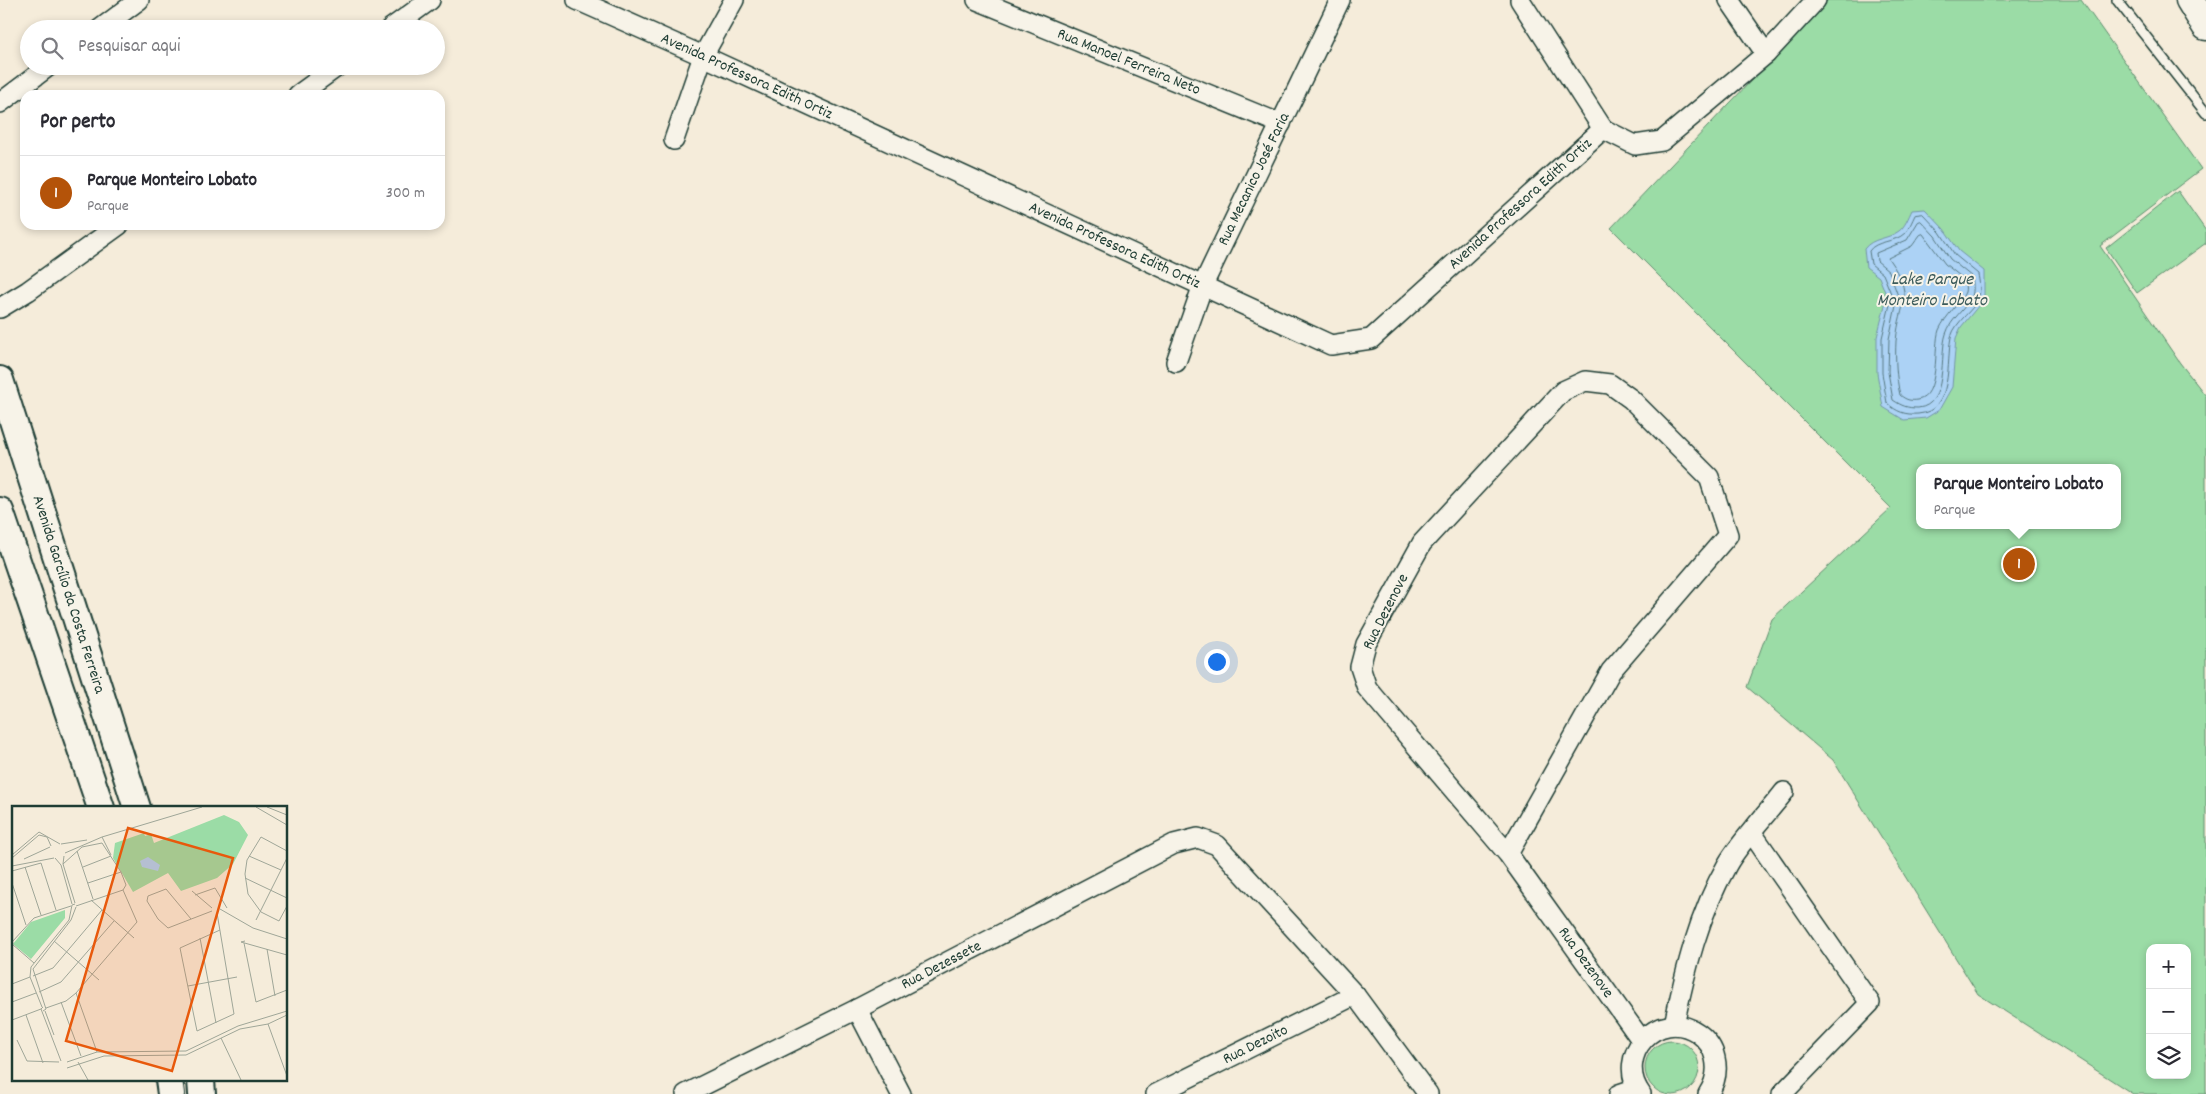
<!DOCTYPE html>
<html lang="pt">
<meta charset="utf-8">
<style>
:root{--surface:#fff;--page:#f2f2f3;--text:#2b2b33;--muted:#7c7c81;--line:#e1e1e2;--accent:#b45309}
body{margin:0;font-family:Dekko,sans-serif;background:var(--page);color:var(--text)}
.controls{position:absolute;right:15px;bottom:15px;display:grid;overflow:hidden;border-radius:10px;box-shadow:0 2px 8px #0003}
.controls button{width:45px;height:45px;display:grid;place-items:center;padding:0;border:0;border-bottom:1px solid var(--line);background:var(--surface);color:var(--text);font:25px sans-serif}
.you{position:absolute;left:1216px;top:661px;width:18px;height:18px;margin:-12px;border:4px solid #fff;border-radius:50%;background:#1a73e8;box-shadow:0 0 0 8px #1a73e833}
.badge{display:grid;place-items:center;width:32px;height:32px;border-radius:50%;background:var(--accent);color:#fff;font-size:16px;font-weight:700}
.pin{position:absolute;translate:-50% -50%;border:2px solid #fff;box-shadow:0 1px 5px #0006}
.popup{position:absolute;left:1916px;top:464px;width:205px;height:65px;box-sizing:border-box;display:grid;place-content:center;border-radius:10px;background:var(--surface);filter:drop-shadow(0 1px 4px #0005);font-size:16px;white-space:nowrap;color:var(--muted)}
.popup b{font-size:19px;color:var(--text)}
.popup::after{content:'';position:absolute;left:50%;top:100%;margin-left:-10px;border:10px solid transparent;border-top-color:var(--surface)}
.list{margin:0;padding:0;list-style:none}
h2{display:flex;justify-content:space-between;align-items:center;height:65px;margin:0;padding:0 20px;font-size:21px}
h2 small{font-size:16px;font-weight:400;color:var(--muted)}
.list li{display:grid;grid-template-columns:32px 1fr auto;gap:15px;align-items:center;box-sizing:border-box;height:75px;padding:0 20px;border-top:1px solid var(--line)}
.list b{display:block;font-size:19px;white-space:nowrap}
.list p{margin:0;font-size:16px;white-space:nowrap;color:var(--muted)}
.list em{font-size:16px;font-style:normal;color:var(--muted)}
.icon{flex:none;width:28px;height:28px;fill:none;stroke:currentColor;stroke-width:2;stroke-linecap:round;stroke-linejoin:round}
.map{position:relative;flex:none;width:2206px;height:1094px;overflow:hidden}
.search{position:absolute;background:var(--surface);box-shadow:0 2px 8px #0003;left:20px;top:20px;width:425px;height:55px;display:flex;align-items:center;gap:12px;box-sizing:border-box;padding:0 18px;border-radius:28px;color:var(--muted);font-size:19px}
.panel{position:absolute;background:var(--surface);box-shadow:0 2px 8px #0003;left:20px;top:90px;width:425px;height:140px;border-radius:15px}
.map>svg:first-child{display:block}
.green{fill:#9bdca6;stroke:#5d8c6d;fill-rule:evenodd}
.water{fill:#acd2f5;stroke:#7496a8}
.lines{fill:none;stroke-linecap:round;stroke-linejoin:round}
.shore{stroke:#577981;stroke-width:1}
.lane-casing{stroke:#1f3d34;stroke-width:12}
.street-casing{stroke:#1f3d34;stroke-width:22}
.secondary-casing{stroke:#1f3d34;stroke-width:30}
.primary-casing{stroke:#1f3d34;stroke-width:31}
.lane{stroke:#f7f3e8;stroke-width:9}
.street{stroke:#f7f3e8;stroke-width:19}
.secondary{stroke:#f7f3e8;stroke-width:26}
.primary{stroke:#f7f3e8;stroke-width:28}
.labels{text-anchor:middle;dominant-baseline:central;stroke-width:4;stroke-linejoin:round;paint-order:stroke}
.street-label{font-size:16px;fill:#1f3d34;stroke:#f7f3e8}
.water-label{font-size:18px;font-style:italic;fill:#3b5b5b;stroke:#f7f3e8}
.inset-road{fill:none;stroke:#9fa698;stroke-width:1}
.view{fill:#e8590c;fill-opacity:0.15;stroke:#e8590c;stroke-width:2.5}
.inset-edge{fill:none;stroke:#1f3d34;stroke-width:2.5}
</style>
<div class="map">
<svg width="2206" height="1094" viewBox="0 0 2206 1094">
<rect width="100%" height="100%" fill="#f5ecda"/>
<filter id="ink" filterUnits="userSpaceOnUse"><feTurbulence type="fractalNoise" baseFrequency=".02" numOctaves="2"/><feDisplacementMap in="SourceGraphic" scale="10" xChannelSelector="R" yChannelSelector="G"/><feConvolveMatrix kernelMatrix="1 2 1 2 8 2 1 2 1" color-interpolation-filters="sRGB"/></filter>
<g filter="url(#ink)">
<path class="green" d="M 1828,0 L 2081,0 L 2201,169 L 2100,246 L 2180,363 L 2206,396 L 2206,1094 L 2133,1094 L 1978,994 L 1833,760 L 1747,687 L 1772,619 L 1891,508 L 1611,228 ZM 1920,468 L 2118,468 L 2118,525 L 1920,525 ZM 2150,948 L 2187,948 L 2187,1075 L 2150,1075 Z
M 2178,191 L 2206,231 L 2206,243 L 2137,293 L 2106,248 Z
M1645 1068a27 27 0 1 1 54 0a27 27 0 1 1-54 0Z"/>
<path class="water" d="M 1925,209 L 1944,229 L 1959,251 L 1984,271 L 1984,299 L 1961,327 L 1956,338 L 1952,387 L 1939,410 L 1926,418 L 1904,420 L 1883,407 L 1877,373 L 1877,337 L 1887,297 L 1879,277 L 1866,267 L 1864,249 C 1873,237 1887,240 1899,231 C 1905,227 1909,216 1912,210 Z"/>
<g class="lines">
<path class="shore" d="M 1923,214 L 1940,232 L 1955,255 L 1978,274 C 1979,280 1981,290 1979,297 C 1975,310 1956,320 1951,337 C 1946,362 1954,411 1918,414 C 1905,415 1897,412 1887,403 L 1882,373 L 1882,338 L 1892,296 L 1883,274 L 1871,264 L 1869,251 C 1876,240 1895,243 1905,233 C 1909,229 1912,221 1915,215 Z
M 1921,221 L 1935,236 L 1950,259 L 1972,277 C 1973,282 1974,291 1972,296 C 1965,310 1951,318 1946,334 C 1939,354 1949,405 1918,408 C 1907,408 1902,406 1893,400 L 1888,372 L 1889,339 L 1898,296 L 1889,271 L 1877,261 L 1876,253 L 1907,240 L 1918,222 Z
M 1923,234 L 1945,264 L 1965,280 C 1965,283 1966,289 1965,292 C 1962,301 1945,316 1939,330 C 1933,347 1941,397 1917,400 C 1910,401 1906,400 1900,395 C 1896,377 1895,359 1896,341 C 1900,300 1916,298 1888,258 L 1912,246 L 1920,235 Z"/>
<defs>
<path id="lane" d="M 2117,0 L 2206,113"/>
<g id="street">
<path id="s1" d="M 577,0 L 703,56 L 1331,345 L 1371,339 L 1603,129"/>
<path id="s2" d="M 977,0 L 1281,124"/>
<path d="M 1520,0 L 1603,129"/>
<path d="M 1729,0 L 1766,54"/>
<path d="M 100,29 L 139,0"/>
<path d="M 390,29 L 430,0"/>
<path d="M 298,95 L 338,66"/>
<path d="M 0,103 L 49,66"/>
<path d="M 1603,129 L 1635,145 L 1662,141 L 1766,54 L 1816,0"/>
<path d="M 674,140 L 703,56 L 734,0"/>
<path d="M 0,308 L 28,291 L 119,225"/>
<path id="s3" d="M 1176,362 L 1203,285 L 1340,0"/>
<path d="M 1752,833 L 1870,1003 L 1782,1094"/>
<path id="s4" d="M 1508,854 L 1611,671 L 1728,535 L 1709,477 L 1631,399 L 1610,384 L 1585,381 L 1563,391 L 1422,543 L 1366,644 L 1360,667 L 1367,688 L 1508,854 L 1642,1041"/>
<path d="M 857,1009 L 901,1094"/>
<path d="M 1674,1025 C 1685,971 1699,914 1727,865 C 1740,842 1767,814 1784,792"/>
<path id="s5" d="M 686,1094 L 857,1009 L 1174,844 L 1198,838 L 1217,845 L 1355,995 L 1428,1094"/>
<path id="s6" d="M 1156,1094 L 1355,995"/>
<path d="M 1619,1094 L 1637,1088"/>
<path d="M 1641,1094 C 1613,1056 1658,1006 1698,1033 C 1706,1039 1713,1048 1715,1058 C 1718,1071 1716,1082 1708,1094"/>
</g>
<g id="secondary">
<path id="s7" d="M 0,380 L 137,808"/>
<path d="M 0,511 L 101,808"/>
<path d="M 169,1080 L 171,1094"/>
<path d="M 201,1080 L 202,1094"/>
</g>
<path id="primary" d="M 2190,0 L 2206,26"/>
</defs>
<use href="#lane" class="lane-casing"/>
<use href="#street" class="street-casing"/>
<use href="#secondary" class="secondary-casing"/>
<use href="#primary" class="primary-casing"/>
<use href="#lane" class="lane"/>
<use href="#street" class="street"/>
<use href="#secondary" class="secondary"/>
<use href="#primary" class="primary"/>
</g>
</g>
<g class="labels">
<g class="street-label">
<text stroke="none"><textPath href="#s2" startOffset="164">Rua Manoel Ferreira Neto</textPath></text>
<text stroke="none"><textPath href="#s1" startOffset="186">Avenida Professora Edith Ortiz</textPath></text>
<text stroke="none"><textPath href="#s3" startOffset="199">Rua Mecanico José Faria</textPath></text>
<text stroke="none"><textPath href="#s1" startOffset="1071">Avenida Professora Edith Ortiz</textPath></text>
<text stroke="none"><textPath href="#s1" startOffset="591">Avenida Professora Edith Ortiz</textPath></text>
<text stroke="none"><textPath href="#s7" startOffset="225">Avenida Garcílio da Costa Ferreira</textPath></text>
<text transform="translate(1386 612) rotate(-63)">Rua Dezenove</text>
<text stroke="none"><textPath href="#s4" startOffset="1356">Rua Dezenove</textPath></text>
<text stroke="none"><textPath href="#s5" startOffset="286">Rua Dezessete</textPath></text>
<text stroke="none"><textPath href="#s6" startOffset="111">Rua Dezoito</textPath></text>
</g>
<g class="water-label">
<text x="1932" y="280">Lake Parque<tspan x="1932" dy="21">Monteiro Lobato</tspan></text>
</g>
</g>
<g transform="translate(12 806)">
<rect width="275" height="275" fill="#f5ecda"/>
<path d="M 212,9 L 227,16 L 236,29 L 221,58 L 205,72 L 169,85 L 156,67 L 121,86 L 101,52 L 103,37 L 132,27 L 133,30 L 139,28 L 142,37 ZM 53,104 L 53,112 L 19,153 L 1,138 L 19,116 Z" fill="#9bdca6"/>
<path d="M 136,51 L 148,59 L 146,65 L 130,61 L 128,55 Z" fill="#acd2f5"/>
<path class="inset-road" d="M 244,1 L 275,19M 255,1 L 275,9M 90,31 L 99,49M 49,38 L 75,34M 65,45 L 81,93M 275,45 L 249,31 L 235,54 L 233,68 L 236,88 L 249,106 L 267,115 L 275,100M 53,47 L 90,31 L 190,1M 0,49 L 27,26 L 48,38M 52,50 L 51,58 L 63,97M 237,50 L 269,64M 0,52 L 27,29 L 35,31 L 39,40M 43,52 L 49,59 L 60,98M 12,53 L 38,41M 51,58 L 70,41 L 90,37 L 109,66 L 114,79 L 111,84M 0,60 L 42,52M 13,61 L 29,109M 71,61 L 99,50M 0,65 L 29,57 L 44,104M 233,72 L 275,92M 0,77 L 14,119M 76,77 L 109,66M 180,85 L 200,102M 183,89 L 203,82 L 215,102M 79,94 L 122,132M 64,100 L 111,84M 208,103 L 241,122 L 275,133M 205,107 L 222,208 L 185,225 L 168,142 L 208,124M 179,113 L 154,83 L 136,90 L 135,95 L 146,113 L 156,122 L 200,105M 244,114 L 275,52M 188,132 L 204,217M 42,135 L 87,174M 233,135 L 229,136 L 275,149M 0,136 L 22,112 L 59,100M 232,137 L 244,196 L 275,184M 0,138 L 22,157M 255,143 L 263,190M 21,170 L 41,162 L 90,104M 0,178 L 18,171M 176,180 L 225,171M 27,186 L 49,176 L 102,115M 64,187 L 85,246M 0,196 L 24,187M 49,196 L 69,250M 30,201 L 18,171 L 19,161 L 57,114 L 60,99 L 63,98M 31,201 L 29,203 L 49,255M 34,202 L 54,195 L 64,187 L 125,116 L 111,84M 31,205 L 34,203 L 21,163 L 59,114 L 64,101M 33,205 L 42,229M 14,209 L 31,257M 0,214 L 29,203M 256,218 L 275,270M 209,232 L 229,274M 5,234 L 15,255 L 47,256M 55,256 L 85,246 L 174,245 L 226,220 L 275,205M 66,256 L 76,274M 55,262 L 92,250 L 174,249 L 228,223 L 256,218 L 275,209"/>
<path class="view" d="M 116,22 L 221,52 L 160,265 L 54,235 Z"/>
<rect width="275" height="275" class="inset-edge"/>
</g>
</svg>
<div class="controls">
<button>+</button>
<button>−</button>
<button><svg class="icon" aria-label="layers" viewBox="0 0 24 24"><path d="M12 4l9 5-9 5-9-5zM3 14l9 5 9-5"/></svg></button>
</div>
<div class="you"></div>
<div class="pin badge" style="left:2019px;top:564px">1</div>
<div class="popup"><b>Parque Monteiro Lobato</b>Parque</div>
<div class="search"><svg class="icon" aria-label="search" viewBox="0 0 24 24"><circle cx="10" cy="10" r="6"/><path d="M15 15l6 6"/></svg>Pesquisar aqui</div>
<section class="panel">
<h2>Por perto<small></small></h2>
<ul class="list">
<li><span class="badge">1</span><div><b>Parque Monteiro Lobato</b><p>Parque</p></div><em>300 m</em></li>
</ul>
</section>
</div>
